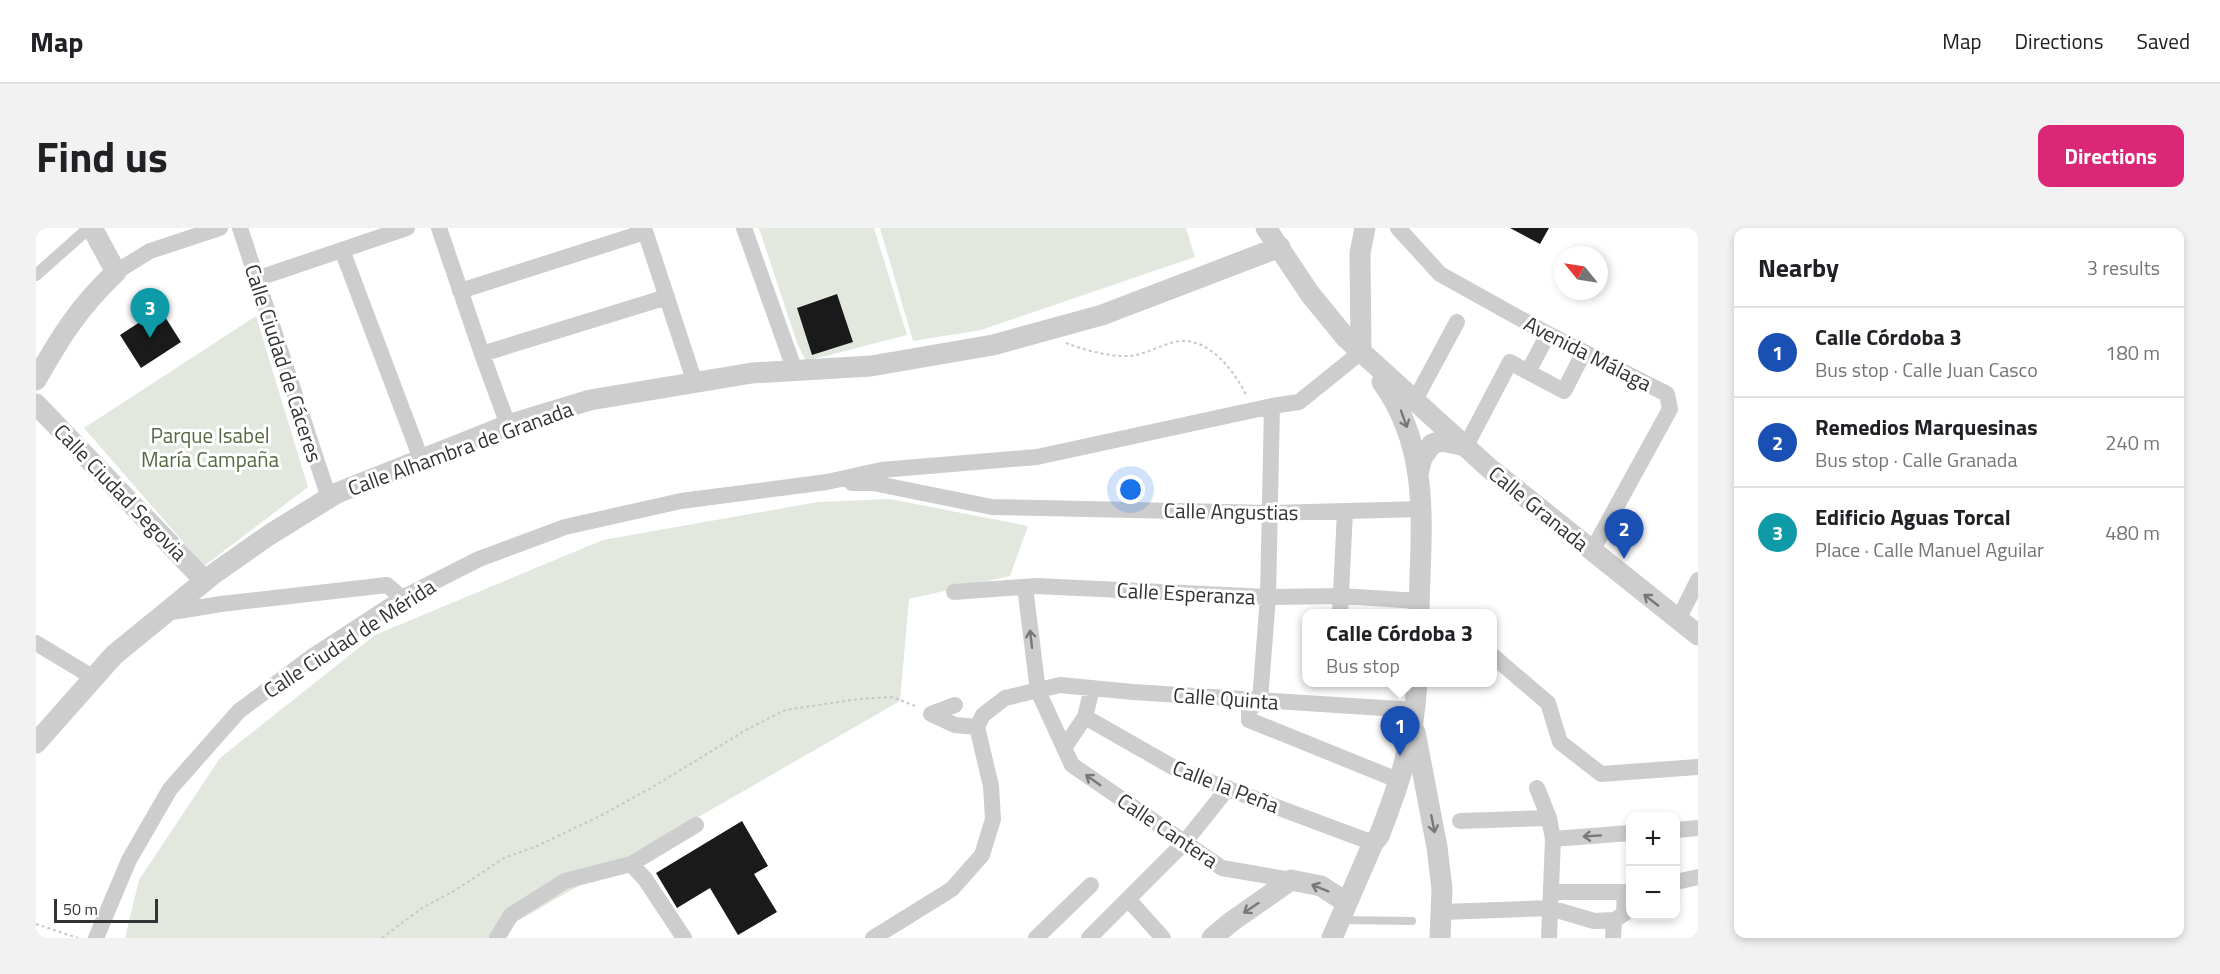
<!DOCTYPE html>
<meta charset="utf-8">
<style>
:root{--surface:#fff;--page:#f2f2f2;--text:#202124;--muted:#757577;--line:#e0e0e0;--accent:#db2777}
body{margin:0;font-family:"Titillium Web",sans-serif;background:var(--page);color:var(--text)}
.controls{position:absolute;right:18px;bottom:18px;display:grid;overflow:hidden;border-radius:12px;box-shadow:0 3px 9px #0003}
.controls button{width:54px;height:54px;display:grid;place-items:center;padding:0;border:0;border-bottom:2px solid var(--line);background:var(--surface);color:var(--text);font:30px sans-serif}
.compass{position:absolute;left:1518px;top:18px;width:54px;height:54px;border-radius:50%;background:var(--surface);box-shadow:0 3px 9px #0003;rotate:300deg}
.scale{position:absolute;left:18px;bottom:15px;width:104px;box-sizing:border-box;padding-left:6px;border:3px solid #333;border-top:0;font-size:16px;line-height:21px;white-space:nowrap;color:#333;-webkit-text-stroke:4px #fff;paint-order:stroke}
.you{position:absolute;left:1095px;top:262px;width:21px;height:21px;margin:-15px;border:4px solid #fff;border-radius:50%;background:#1a73e8;box-shadow:0 0 0 9px #1a73e833}
.badge{display:grid;place-items:center;width:39px;height:39px;border-radius:50%;background:var(--accent);color:#fff;font-size:20px;font-weight:700}
.pin{position:absolute;translate:-50% -50px;filter:drop-shadow(0 2px 3px #0008)}
.pin::after{content:'';position:absolute;top:32px;width:21px;height:18px;background:inherit;clip-path:polygon(0 0,100% 0,50% 100%)}
.popup{position:absolute;left:1266px;top:381px;width:195px;height:78px;box-sizing:border-box;display:grid;place-content:center;border-radius:12px;background:var(--surface);filter:drop-shadow(0 2px 4px #0005);font-size:20px;white-space:nowrap;color:var(--muted)}
.popup b{font-size:22px;color:var(--text)}
.popup::after{content:'';position:absolute;left:50%;top:100%;margin-left:-12px;border:12px solid transparent;border-top-color:var(--surface)}
.list{margin:0;padding:0;list-style:none}
h2{display:flex;justify-content:space-between;align-items:center;height:78px;margin:0;padding:0 24px;font-size:26px}
h2 small{font-size:20px;font-weight:400;color:var(--muted)}
.list li{display:grid;grid-template-columns:39px 1fr auto;gap:18px;align-items:center;box-sizing:border-box;height:90px;padding:0 24px;border-top:2px solid var(--line)}
.list b{display:block;font-size:22px;white-space:nowrap}
.list p{margin:0;font-size:20px;white-space:nowrap;color:var(--muted)}
.list em{font-size:20px;font-style:normal;color:var(--muted)}
.map{position:relative;flex:none;width:1662px;height:710px;overflow:hidden;border-radius:12px}
header{display:flex;align-items:center;gap:36px;box-sizing:border-box;height:84px;padding:0 30px;background:var(--surface);border-bottom:2px solid var(--line)}
header strong{font-size:28px}
nav{display:flex;gap:33px;margin-inline-start:auto;font-size:21px}
.intro{display:flex;align-items:center;justify-content:space-between;box-sizing:border-box;height:144px;padding:0 36px}
h1{margin:0;font-size:42px}
.button{padding:15px 27px;border-radius:12px;background:var(--accent);color:#fff;font-size:21px;font-weight:700}
main{display:flex;gap:36px;padding:0 36px}
aside{flex:1;background:var(--surface);border-radius:12px;box-shadow:0 3px 9px #0003}
.map>svg:first-child{display:block}
.green{fill:#e2e8dd}
.building{fill:#1a1a1a}
.lines{fill:none;stroke-linecap:round;stroke-linejoin:round}
.path{stroke:#c7c7c7;stroke-width:2;stroke-dasharray:3 3;stroke-linecap:butt}
.service{stroke:#cdcdcd;stroke-width:8}
.pedestrian{stroke:#cdcdcd;stroke-width:12}
.minor{stroke:#cdcdcd;stroke-width:16}
.tertiary{stroke:#cdcdcd;stroke-width:21}
.oneway{stroke:#787878}
.labels{text-anchor:middle;dominant-baseline:central;stroke-width:6;stroke-linejoin:round;paint-order:stroke}
.street-label{font-size:21px;fill:#333;stroke:#fff}
.park-label{font-size:21px;fill:#556b44;stroke:#fff}
</style>
<header>
<strong>Map</strong>
<nav><a>Map</a><a>Directions</a><a>Saved</a></nav>
</header>
<div class="intro"><h1>Find us</h1><a class="button">Directions</a></div>
<main>
<div class="map">
<svg width="1662" height="710" viewBox="0 0 1662 710">
<rect width="100%" height="100%" fill="#fff"/>
<path class="green" d="M 723,0 L 838,0 L 871,107 L 770,133 L 761,115 Z
M 844,0 L 1150,0 L 1159,29 L 945,102 L 877,113 Z
M 220,88 L 272,259 L 168,338 L 48,200 Z
M 854,271 L 992,298 L 974,348 L 873,371 L 864,473 L 452,710 L 89,710 L 103,652 L 184,530 L 339,407 L 567,312 L 782,274 Z"/>
<path class="building" d="M 1474,0 L 1513,0 L 1504,16 Z
M 801,66 L 817,114 L 776,127 L 761,80 Z
M 124,81 L 145,114 L 105,140 L 84,107 Z
M 706,593 L 732,638 L 718,646 L 741,684 L 702,707 L 674,660 L 641,680 L 620,645 Z"/>
<g class="lines">
<path class="path" d="M 1030,115 C 1048,122 1074,129 1094,128 C 1110,126 1123,118 1138,114 C 1171,106 1199,143 1211,169
M 0,696 L 42,710
M 346,710 L 386,680 L 418,663 L 468,630 L 501,618 L 566,587 L 615,560 L 710,502 L 749,482 L 822,471 L 856,469 L 882,479"/>
<path class="service" d="M 1304,692 L 1376,693"/>
<path class="pedestrian" d="M 0,47 L 53,0"/>
<path class="minor" d="M 204,0 L 293,270
M 403,0 L 446,126 L 472,197
M 608,0 L 659,155
M 708,0 L 759,143
M 1362,0 L 1404,46 L 1512,106 L 1631,166 L 1634,181 L 1556,323
M 306,22 L 385,231
M 80,44 L 114,23 L 184,0
M 220,51 L 371,0
M 424,63 L 609,4
M 1512,106 L 1492,144 L 1528,163 L 1548,124
M 446,126 L 631,69
M 1379,172 L 1421,94
M 1430,218 L 1474,134 L 1492,144
M 816,255 L 837,255 L 956,279 L 1235,285 L 1386,281
M 989,359 L 1002,463 L 1036,537 L 1186,640 L 1255,652
M 918,364 L 1000,358 L 1232,369 L 1305,368 L 1383,373
M 130,385 L 185,376 L 351,357 L 366,370
M 1304,386 L 1309,283
M 1642,392 L 1662,352
M 0,415 L 58,450
M 1457,428 L 1512,475 L 1524,514 L 1565,546 L 1662,539
M 1224,472 L 1232,369 L 1236,178
M 1224,472 L 1213,482 L 1213,492 L 1364,553
M 919,477 L 895,486 L 919,497 L 941,499
M 1049,489 L 1142,542 L 1337,615
M 1028,520 L 1049,489 L 1056,460
M 1501,560 L 1513,590 L 1517,611 L 1513,710
M 1424,593 L 1513,590
M 1640,602 L 1662,600
M 1517,611 L 1594,605
M 1640,654 L 1662,649
M 1517,664 L 1594,664
M 1092,671 L 1127,710
M 1406,684 L 1514,680 L 1558,693 L 1578,692 L 1588,686 L 1589,664
M 60,710 L 93,632 L 134,561 L 203,483 L 277,428 L 366,370 L 443,331 L 529,299 L 645,273 L 791,254 L 845,242 L 1001,229 L 1236,178 L 1263,174 L 1325,124
M 461,710 L 475,687 L 529,653 L 595,636
M 648,710 L 609,651 L 595,636 L 660,597
M 837,710 L 916,661 L 946,627 L 957,591 L 955,558 L 941,499 L 947,487 L 969,470 L 1024,457 L 1097,464 L 1379,482
M 1000,710 L 1055,657
M 1053,710 L 1148,615 L 1192,560
M 1577,710 L 1578,692"/>
<path class="tertiary" d="M 1230,0 L 1274,66 L 1310,110 L 1453,240 L 1662,407
M 1325,124 L 1324,25 L 1329,0
M 0,152 C 25,108 43,79 80,44 L 56,0
M 1346,154 C 1397,224 1384,304 1383,386
M 0,176 L 169,353
M 1382,245 L 1386,230 L 1396,216 L 1406,213 L 1430,218
M 1379,504 L 1401,619 L 1406,661 L 1404,710
M 0,515 L 78,427 L 176,347 L 233,307 L 301,265 L 442,209 L 472,197 L 554,172 L 716,145 L 835,138 L 957,117 L 1066,87 L 1244,19
M 1176,710 L 1195,694 L 1255,652 L 1285,658 L 1311,675
M 1296,710 L 1337,615 L 1343,608 C 1364,554 1378,513 1381,454"/>
</g>
<defs><path id="oneway-shaft" d="M-6 0H5M1.5-3L5.5 0L1.5 3" fill="none" stroke-width="1.6" stroke-linecap="round" stroke-linejoin="round" transform="scale(1.5)"/></defs>
<g class="oneway">
<use href="#oneway-shaft" transform="translate(1368 191) rotate(70)"/>
<use href="#oneway-shaft" transform="translate(1615 372) rotate(-142)"/>
<use href="#oneway-shaft" transform="translate(995 411) rotate(-97)"/>
<use href="#oneway-shaft" transform="translate(1057 552) rotate(-145)"/>
<use href="#oneway-shaft" transform="translate(1397 596) rotate(79)"/>
<use href="#oneway-shaft" transform="translate(1556 608) rotate(176)"/>
<use href="#oneway-shaft" transform="translate(1284 660) rotate(-158)"/>
<use href="#oneway-shaft" transform="translate(1215 680) rotate(146)"/>
</g>
<g class="labels">
<g class="street-label">
<text transform="translate(1552 125) rotate(27)">Avenida Málaga</text>
<text transform="translate(248 135) rotate(72)">Calle Ciudad de Cáceres</text>
<text transform="translate(424 220) rotate(-20)">Calle Alhambra de Granada</text>
<text transform="translate(85 264) rotate(46)">Calle Ciudad Segovia</text>
<text transform="translate(1503 280) rotate(39)">Calle Granada</text>
<text transform="translate(1195 283) rotate(1)">Calle Angustias</text>
<text transform="translate(1150 365) rotate(3)">Calle Esperanza</text>
<text transform="translate(313 410) rotate(-33)">Calle Ciudad de Mérida</text>
<text transform="translate(1190 470) rotate(4)">Calle Quinta</text>
<text transform="translate(1190 558) rotate(21)">Calle la Peña</text>
<text transform="translate(1132 602) rotate(34)">Calle Cantera</text>
</g>
<g class="park-label">
<text x="174" y="207">Parque Isabel<tspan x="174" dy="24">María Campaña</tspan></text>
</g>
</g>
</svg>
<div class="controls">
<button>+</button>
<button>−</button>
</div>
<svg class="compass" viewBox="-18 -18 36 36"><path d="M0-13l5 13h-10z" fill="#e53935"/><path d="M0 13l5-13h-10z" fill="#757577"/></svg>
<div class="scale">50 m</div>
<div class="you"></div>
<div class="pin badge" style="left:1364px;top:528px;background:#1a4fb4">1</div>
<div class="popup"><b>Calle Córdoba 3</b>Bus stop</div>
<div class="pin badge" style="left:1588px;top:331px;background:#1a4fb4">2</div>
<div class="pin badge" style="left:114px;top:110px;background:#0f9aa8">3</div>
</div>
<aside>
<h2>Nearby<small>3 results</small></h2>
<ul class="list">
<li><span class="badge" style="background:#1a4fb4">1</span><div><b>Calle Córdoba 3</b><p>Bus stop · Calle Juan Casco</p></div><em>180 m</em></li>
<li><span class="badge" style="background:#1a4fb4">2</span><div><b>Remedios Marquesinas</b><p>Bus stop · Calle Granada</p></div><em>240 m</em></li>
<li><span class="badge" style="background:#0f9aa8">3</span><div><b>Edificio Aguas Torcal</b><p>Place · Calle Manuel Aguilar</p></div><em>480 m</em></li>
</ul>
</aside>
</main>
